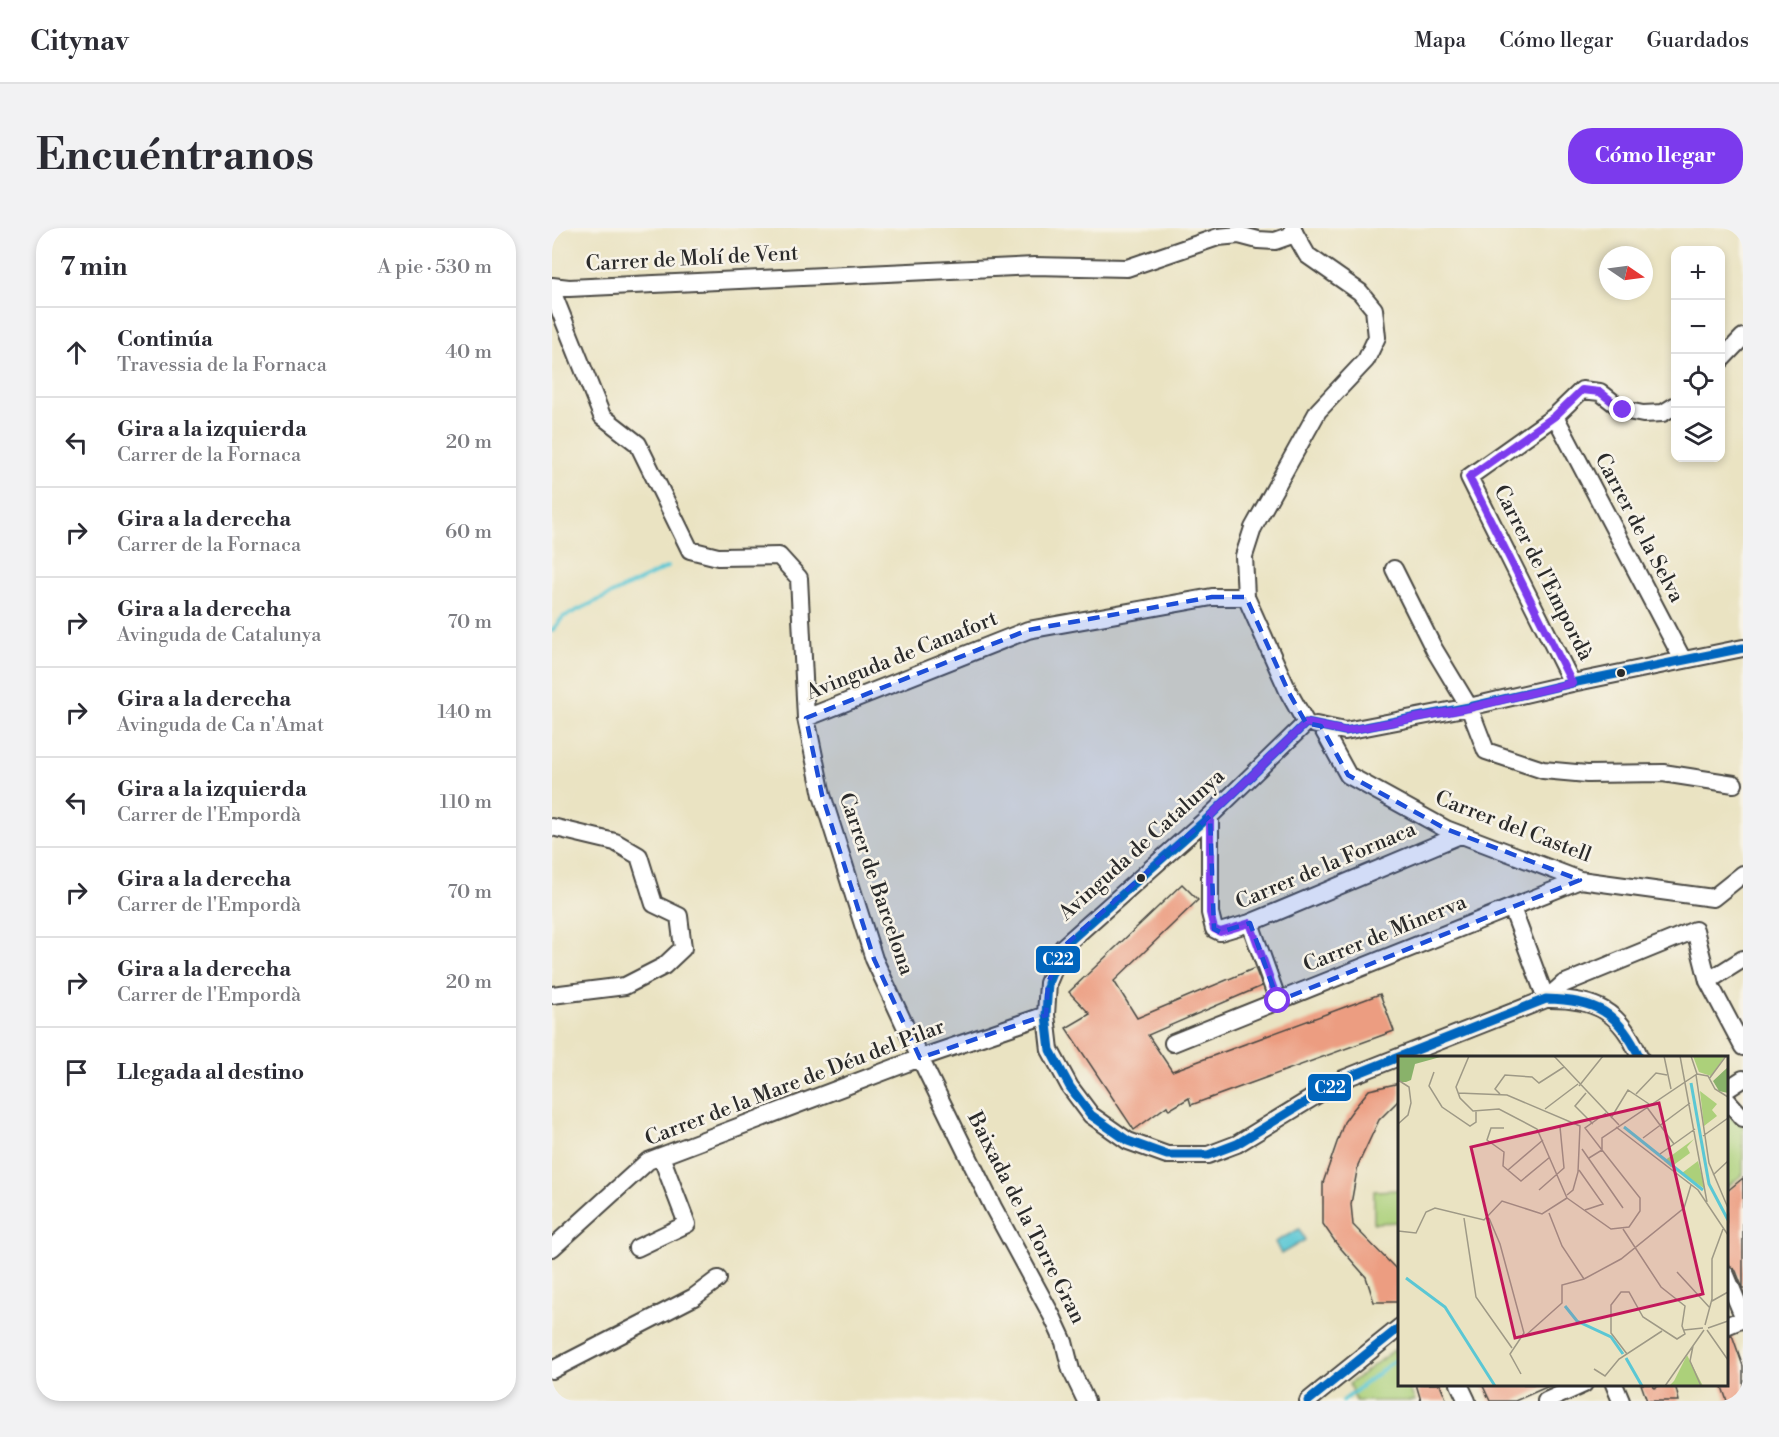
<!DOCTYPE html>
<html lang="es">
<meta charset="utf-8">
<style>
:root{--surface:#fff;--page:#f2f2f3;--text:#2b2b33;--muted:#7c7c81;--line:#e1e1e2;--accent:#7c3aed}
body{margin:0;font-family:"Libre Bodoni",serif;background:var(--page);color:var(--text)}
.controls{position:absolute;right:18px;top:18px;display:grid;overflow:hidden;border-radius:12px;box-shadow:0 3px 9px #0003}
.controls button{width:54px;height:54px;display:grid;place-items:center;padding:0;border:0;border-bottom:2px solid var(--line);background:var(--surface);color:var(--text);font:30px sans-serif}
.compass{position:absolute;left:1047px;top:18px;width:54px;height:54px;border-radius:50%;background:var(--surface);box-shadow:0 3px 9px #0003;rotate:103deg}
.stop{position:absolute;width:18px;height:18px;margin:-14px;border:4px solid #7c3aed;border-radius:50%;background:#fff}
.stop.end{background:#7c3aed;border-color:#fff;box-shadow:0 2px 6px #0008}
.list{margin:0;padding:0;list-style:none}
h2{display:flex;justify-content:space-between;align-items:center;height:78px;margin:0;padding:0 24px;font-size:26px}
h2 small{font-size:20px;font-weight:400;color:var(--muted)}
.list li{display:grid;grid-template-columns:39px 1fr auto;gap:18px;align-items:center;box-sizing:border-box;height:90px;padding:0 24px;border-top:2px solid var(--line)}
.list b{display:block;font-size:22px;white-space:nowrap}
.list p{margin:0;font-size:20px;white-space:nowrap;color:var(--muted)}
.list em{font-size:20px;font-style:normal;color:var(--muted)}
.icon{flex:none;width:33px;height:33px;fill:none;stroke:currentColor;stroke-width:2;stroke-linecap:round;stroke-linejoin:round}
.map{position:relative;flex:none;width:1191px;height:1173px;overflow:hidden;border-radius:24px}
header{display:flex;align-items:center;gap:36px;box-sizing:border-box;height:84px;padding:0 30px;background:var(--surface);border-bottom:2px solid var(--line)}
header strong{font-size:28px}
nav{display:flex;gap:33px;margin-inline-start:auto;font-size:21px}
.intro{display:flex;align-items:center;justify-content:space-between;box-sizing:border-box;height:144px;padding:0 36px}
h1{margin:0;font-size:42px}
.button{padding:15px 27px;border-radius:24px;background:var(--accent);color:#fff;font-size:21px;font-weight:700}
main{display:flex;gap:36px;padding:0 36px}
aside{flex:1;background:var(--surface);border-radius:24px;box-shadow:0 3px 9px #0003}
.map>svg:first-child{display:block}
.green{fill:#acd07a;stroke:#6c7e52;stroke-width:1.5}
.water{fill:#5bc7d4;stroke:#437980;stroke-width:1.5}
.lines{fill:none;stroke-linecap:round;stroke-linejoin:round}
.stream{stroke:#5bc7d4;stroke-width:4}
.building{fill:#ec9d81}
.minor-casing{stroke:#484742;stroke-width:20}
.minor{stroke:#fff;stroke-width:16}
.bus-1-casing{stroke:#f7f3e8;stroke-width:14}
.bus-1{stroke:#0065bd;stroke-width:9}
.route{stroke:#7c3aed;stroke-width:8}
.marked{fill:#1d4ed8;fill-opacity:0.2;stroke:#1d4ed8;stroke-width:4.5;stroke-dasharray:12 8;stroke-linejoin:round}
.bus-dot{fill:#2b2b2b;stroke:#f7f3e8;stroke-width:2}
.labels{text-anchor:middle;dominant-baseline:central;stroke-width:5;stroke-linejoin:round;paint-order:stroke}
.street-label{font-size:21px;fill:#2b2b2b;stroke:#f7f3e8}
.inset-river{fill:none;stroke:#5bc7d4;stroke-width:3}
.inset-road{fill:none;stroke:#9e9986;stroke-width:1.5}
.view{fill:#c2185b;fill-opacity:0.15;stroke:#c2185b;stroke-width:3}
.inset-edge{fill:none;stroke:#2b2b2b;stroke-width:3}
.line-badge{stroke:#f7f3e8;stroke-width:2}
.badge-label{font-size:16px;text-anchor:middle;font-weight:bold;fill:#fff}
</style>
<header>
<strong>Citynav</strong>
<nav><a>Mapa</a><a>Cómo llegar</a><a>Guardados</a></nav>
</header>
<div class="intro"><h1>Encuéntranos</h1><a class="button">Cómo llegar</a></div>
<main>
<aside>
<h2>7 min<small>A pie · 530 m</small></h2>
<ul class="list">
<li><svg class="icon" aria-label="ahead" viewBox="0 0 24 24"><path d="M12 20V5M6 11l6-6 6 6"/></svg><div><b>Continúa</b><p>Travessia de la Fornaca</p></div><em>40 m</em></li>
<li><svg class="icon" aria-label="left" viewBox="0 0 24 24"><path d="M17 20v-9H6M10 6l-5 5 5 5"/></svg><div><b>Gira a la izquierda</b><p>Carrer de la Fornaca</p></div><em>20 m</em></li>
<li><svg class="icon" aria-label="right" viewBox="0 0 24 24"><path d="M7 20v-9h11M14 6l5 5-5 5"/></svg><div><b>Gira a la derecha</b><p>Carrer de la Fornaca</p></div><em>60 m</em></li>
<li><svg class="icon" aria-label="right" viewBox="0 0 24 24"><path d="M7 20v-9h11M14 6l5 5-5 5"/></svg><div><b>Gira a la derecha</b><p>Avinguda de Catalunya</p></div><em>70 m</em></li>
<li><svg class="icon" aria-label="right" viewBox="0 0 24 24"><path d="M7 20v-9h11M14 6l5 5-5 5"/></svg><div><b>Gira a la derecha</b><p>Avinguda de Ca n'Amat</p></div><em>140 m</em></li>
<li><svg class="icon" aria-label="left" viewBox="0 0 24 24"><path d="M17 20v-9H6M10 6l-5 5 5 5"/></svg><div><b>Gira a la izquierda</b><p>Carrer de l'Empordà</p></div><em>110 m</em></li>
<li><svg class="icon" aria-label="right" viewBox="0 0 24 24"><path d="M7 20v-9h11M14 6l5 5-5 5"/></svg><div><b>Gira a la derecha</b><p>Carrer de l'Empordà</p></div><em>70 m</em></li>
<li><svg class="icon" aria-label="right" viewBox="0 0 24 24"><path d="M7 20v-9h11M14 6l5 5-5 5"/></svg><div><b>Gira a la derecha</b><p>Carrer de l'Empordà</p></div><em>20 m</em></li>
<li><svg class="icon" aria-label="arrive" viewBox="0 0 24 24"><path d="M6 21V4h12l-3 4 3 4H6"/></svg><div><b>Llegada al destino</b></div></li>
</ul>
</aside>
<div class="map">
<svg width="1191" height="1173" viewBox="0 0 1191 1173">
<rect width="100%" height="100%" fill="#f7f3e8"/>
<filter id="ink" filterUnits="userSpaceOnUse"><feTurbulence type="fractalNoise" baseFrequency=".0167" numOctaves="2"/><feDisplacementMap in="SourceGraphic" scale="12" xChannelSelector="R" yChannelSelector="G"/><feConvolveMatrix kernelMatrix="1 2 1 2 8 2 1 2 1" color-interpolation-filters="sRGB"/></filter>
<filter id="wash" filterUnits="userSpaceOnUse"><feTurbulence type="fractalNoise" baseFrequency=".008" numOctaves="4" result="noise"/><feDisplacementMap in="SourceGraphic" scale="24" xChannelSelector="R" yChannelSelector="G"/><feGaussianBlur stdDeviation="1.35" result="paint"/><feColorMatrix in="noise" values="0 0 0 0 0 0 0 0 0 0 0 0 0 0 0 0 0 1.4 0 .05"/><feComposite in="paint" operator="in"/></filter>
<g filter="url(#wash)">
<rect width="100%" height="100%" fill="#eae3c2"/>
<path class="green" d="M 1178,880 L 1191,893 L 1191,946 L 1175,959 L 1175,884 Z
M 847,962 L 847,994 L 822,995 L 822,963 Z
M 842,1122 L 847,1135 L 848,1156 L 856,1157 L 863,1173 L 804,1173 L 797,1156 Z"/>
<path class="water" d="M 747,1001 L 753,1012 L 729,1026 L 723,1014 Z"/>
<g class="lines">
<path class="stream" d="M 0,403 L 11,389 L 116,339
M 791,1173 L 848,1128"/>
</g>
<g id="blocks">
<path class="building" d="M 630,656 L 646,672 L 562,753 L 585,790 L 703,740 L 710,758 L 596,807 L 620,843 L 828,766 L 842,803 L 639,877 L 637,870 L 617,882 L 615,878 L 582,902 L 514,800 L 538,786 L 517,764 Z
M 848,855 L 848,871 L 827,892 L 806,937 L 799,976 L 801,997 L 848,1045 L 848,1074 L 822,1074 L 814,1049 L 784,1015 L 771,996 L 771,955 L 792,894 L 800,883 L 817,862 Z
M 1191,950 L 1191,1061 L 1184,1043 L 1178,1038 L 1174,1029 L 1174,964 Z
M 1180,1107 L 1191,1138 L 1191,1173 L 1175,1173 L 1169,1156 L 1174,1156 L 1174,1108 Z
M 864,1156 L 888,1156 L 895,1173 L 869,1173 Z
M 930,1156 L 998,1156 L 999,1157 L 963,1173 L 938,1173 Z
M 1089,1156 L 1101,1156 L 1102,1160 L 1112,1156 L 1123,1156 L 1127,1173 L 1095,1173 Z"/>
</g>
</g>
<g filter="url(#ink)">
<use href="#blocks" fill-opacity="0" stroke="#484742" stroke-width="1.5"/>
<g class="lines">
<defs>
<path id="minor" d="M 741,0 L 743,6 L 755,27 L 808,64 L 822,81 L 825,109 L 814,132 L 766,183 L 701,300 L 692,328 L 694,369 L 737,465 L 754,495
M 0,58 L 17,60 L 482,38 L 575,40 L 666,9 L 687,7 L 706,12 L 723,13 L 743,6
M 0,63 L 50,188 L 86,216 L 138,322 L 166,329 L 227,328 L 247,350 L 254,490 L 270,567 L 322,731 L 368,830 L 441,979 L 500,1088 L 512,1114 L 519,1142 L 534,1173
M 1168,133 L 1191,109
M 1003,188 L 1131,432
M 842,341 L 882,421 L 917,479 L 934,523 L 991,542 L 1035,546 L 1111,545 L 1182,556
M 1020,455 L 917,249 L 1003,188 L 1030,162 L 1048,164 L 1071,182 L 1091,186 L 1111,185 L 1124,177
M 254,490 L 476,402 L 660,369 L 694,369
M 754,495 L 658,588 L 511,719 L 496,755 L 494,787 L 498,822 L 518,859 L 539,887 L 576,913 L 615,927 L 656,927 L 685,916 L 791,851 L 994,771 C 1042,770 1069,782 1088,830
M 764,497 L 793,503 L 917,479 L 1020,455 L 1191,420
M 769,498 L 796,547 L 894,601 L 1028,652 L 1161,670 L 1191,646
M 658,588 L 658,685 L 662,701 L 668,704 L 698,695 L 908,607
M 0,599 L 63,614 L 87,628 L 102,676 L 127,688 L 131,720 L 112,738 L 73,758 L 0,767
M 960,680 L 994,771 L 1011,756 L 1143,702 L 1156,753 L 1191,819
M 698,695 L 726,773
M 1156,753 L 1191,731
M 621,815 L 1028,652
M 1174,862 L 1191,851
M 1174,871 L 1191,890
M 0,1020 L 96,933 L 368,830 L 494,787
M 85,1020 L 135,996 L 109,928
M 1174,1047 L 1191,1088
M 1174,1098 L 1191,1091
M 0,1142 L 142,1069 L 166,1051
M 907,1156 L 915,1173
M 1062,1156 L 1069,1173
M 756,1173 L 848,1099
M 994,1173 L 1032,1156"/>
</defs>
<use href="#minor" class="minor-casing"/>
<use href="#minor" class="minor"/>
<defs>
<path id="bus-1" d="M 1088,830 C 1067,784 1044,772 994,771 L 791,851 L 685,916 L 656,927 L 615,927 L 576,913 L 539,887 L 518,859 L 498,822 L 494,787 L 496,755 L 511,719 L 658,588 L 754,495 L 793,503 L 917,479 L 1020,455 L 1191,420
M 756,1173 L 848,1099"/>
</defs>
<use href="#bus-1" class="bus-1-casing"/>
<use href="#bus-1" class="bus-1"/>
</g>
</g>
<g class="lines" filter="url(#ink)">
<path class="route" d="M 726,773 L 698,695 L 668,704 L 662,701 L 658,685 L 658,588 L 754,495 L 793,503 L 917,480 L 1020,455 L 917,249 L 1003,188 L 1030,162 L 1048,164 L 1071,182"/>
</g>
<path class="marked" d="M 660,369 L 694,369 L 737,465 L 754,495 L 769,498 L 796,547 L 894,601 L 1028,652 L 726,773 L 698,695 L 668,704 L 662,701 L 658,588 L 511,719 L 496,755 L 494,787 L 368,830 L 322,731 L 270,567 L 254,490 L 476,402 Z"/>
<g class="bus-dot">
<circle cx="1069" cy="445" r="5"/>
<circle cx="589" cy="650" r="5"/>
</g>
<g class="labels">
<g class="street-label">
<text transform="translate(140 31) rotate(-3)">Carrer de Molí de Vent</text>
<text transform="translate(1087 300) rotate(62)">Carrer de la Selva</text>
<text transform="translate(991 345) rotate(63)">Carrer de l'Empordà</text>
<text transform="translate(350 428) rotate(-22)">Avinguda de Canafort</text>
<text transform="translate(961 599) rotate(21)">Carrer del Castell</text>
<text transform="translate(590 617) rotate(-42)">Avinguda de Catalunya</text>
<text transform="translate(774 638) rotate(-23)">Carrer de la Fornaca</text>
<text transform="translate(324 656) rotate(71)">Carrer de Barcelona</text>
<text transform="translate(833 706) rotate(-22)">Carrer de Minerva</text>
<text transform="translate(243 855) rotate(-21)">Carrer de la Mare de Déu del Pilar</text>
<text transform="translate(474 990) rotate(63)">Baixada de la Torre Gran</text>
</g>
</g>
<g transform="translate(846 828)">
<rect width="330" height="330" fill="#eae3c2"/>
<path d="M 295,0 L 327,0 L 313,20 L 301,16 ZM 302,35 L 319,48 L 314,54 L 319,60 L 306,70 ZM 296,83 L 289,91 L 292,97 L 273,111 L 266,105 ZM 300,105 L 307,133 L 284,117 ZM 289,299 L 305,330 L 271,330 L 276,325 Z" fill="#acd07a"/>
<path d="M 0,0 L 46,0 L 17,8 L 13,24 L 8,26 L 0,26 ZM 330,11 L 330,37 L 321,35 L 315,25 Z" fill="#89b26a"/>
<path class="inset-river" d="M 293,27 L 311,128 L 330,164M 226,71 L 305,134M 8,222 L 47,251 L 97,330M 167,250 L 179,265 L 213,281 L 225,298M 228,302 L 244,330"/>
<path class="inset-road" d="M 71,0 L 58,31 L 62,42 L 75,55 L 101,53 L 139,73 L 169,142M 156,0 L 221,69M 266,0 L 273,33M 282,0 L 309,146M 293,0 L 299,18M 36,16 L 31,30 L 44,51 L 72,70 L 78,66 L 78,55M 298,19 L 311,107 L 330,152M 311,23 L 328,0M 0,24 L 11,31 L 13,47 L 10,59 L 0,68M 181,30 L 205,0M 60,37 L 109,39 L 182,70 L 180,116 L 175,134 L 169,139M 188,37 L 177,50 L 195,68M 102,38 L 97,33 L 107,19 L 134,21 L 141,27 L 166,11M 238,38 L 258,17 L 269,19M 248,50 L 276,88M 147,53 L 180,28M 213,62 L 230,34 L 251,48M 218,71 L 300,134 L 330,179M 106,72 L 93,72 L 89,84 L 106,96 L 105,110 L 123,125 L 152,101M 305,80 L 330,62M 245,82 L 292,47M 184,93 L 225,152M 262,98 L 297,73M 191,102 L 204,94 L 187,72 L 208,57M 110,114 L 145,84M 181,114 L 205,148 L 187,154M 315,119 L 330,105M 141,134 L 166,112 L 162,71M 169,142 L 213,173 L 231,171 L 242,155 L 242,142 L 204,94 L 204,82 L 299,18 L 310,20 L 317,33 L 330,41M 151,157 L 164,190 L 186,223M 66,162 L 78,241 L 114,292M 91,162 L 102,188 L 126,277 L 112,298 L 123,318M 225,173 L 263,231 L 287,250 L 284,270 L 287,278 L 279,283 L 245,261 L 231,236 L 223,236 L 213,249 L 213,277 L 229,298M 0,175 L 18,177 L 28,156 L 37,152 L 86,164 L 104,145 L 144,158 L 169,142M 279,216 L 312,252M 314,245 L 330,236M 307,269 L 314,243 L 314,203 L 325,173M 310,272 L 330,265M 286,274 L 305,272M 309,274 L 330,304M 127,280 L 164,247 L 164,229 L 186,223 L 223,203 L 286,152 L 293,129M 295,290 L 292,305 L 303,330M 196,313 L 207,320 L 221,303 L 264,275M 267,330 L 306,274"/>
<path class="view" d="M 261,47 L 305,238 L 117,282 L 73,91 Z"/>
<rect width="330" height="330" class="inset-edge"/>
</g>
<g class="line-badge">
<rect x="483" y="717" width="46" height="29" rx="6" fill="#0065bd"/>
<rect x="755" y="845" width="45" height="29" rx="6" fill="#0065bd"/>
</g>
<g class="badge-label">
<text x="506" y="737">C22</text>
<text x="778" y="865">C22</text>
</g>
</svg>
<div class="controls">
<button>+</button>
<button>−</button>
<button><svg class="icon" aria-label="locate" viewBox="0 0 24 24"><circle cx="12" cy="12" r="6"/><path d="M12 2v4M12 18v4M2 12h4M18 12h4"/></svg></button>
<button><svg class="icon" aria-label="layers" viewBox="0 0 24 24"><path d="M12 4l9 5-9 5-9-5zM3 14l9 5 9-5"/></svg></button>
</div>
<svg class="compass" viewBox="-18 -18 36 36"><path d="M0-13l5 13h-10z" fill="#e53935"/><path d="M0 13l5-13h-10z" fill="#7c7c81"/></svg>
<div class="stop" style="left:726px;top:773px"></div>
<div class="stop end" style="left:1071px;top:182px"></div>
</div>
</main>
